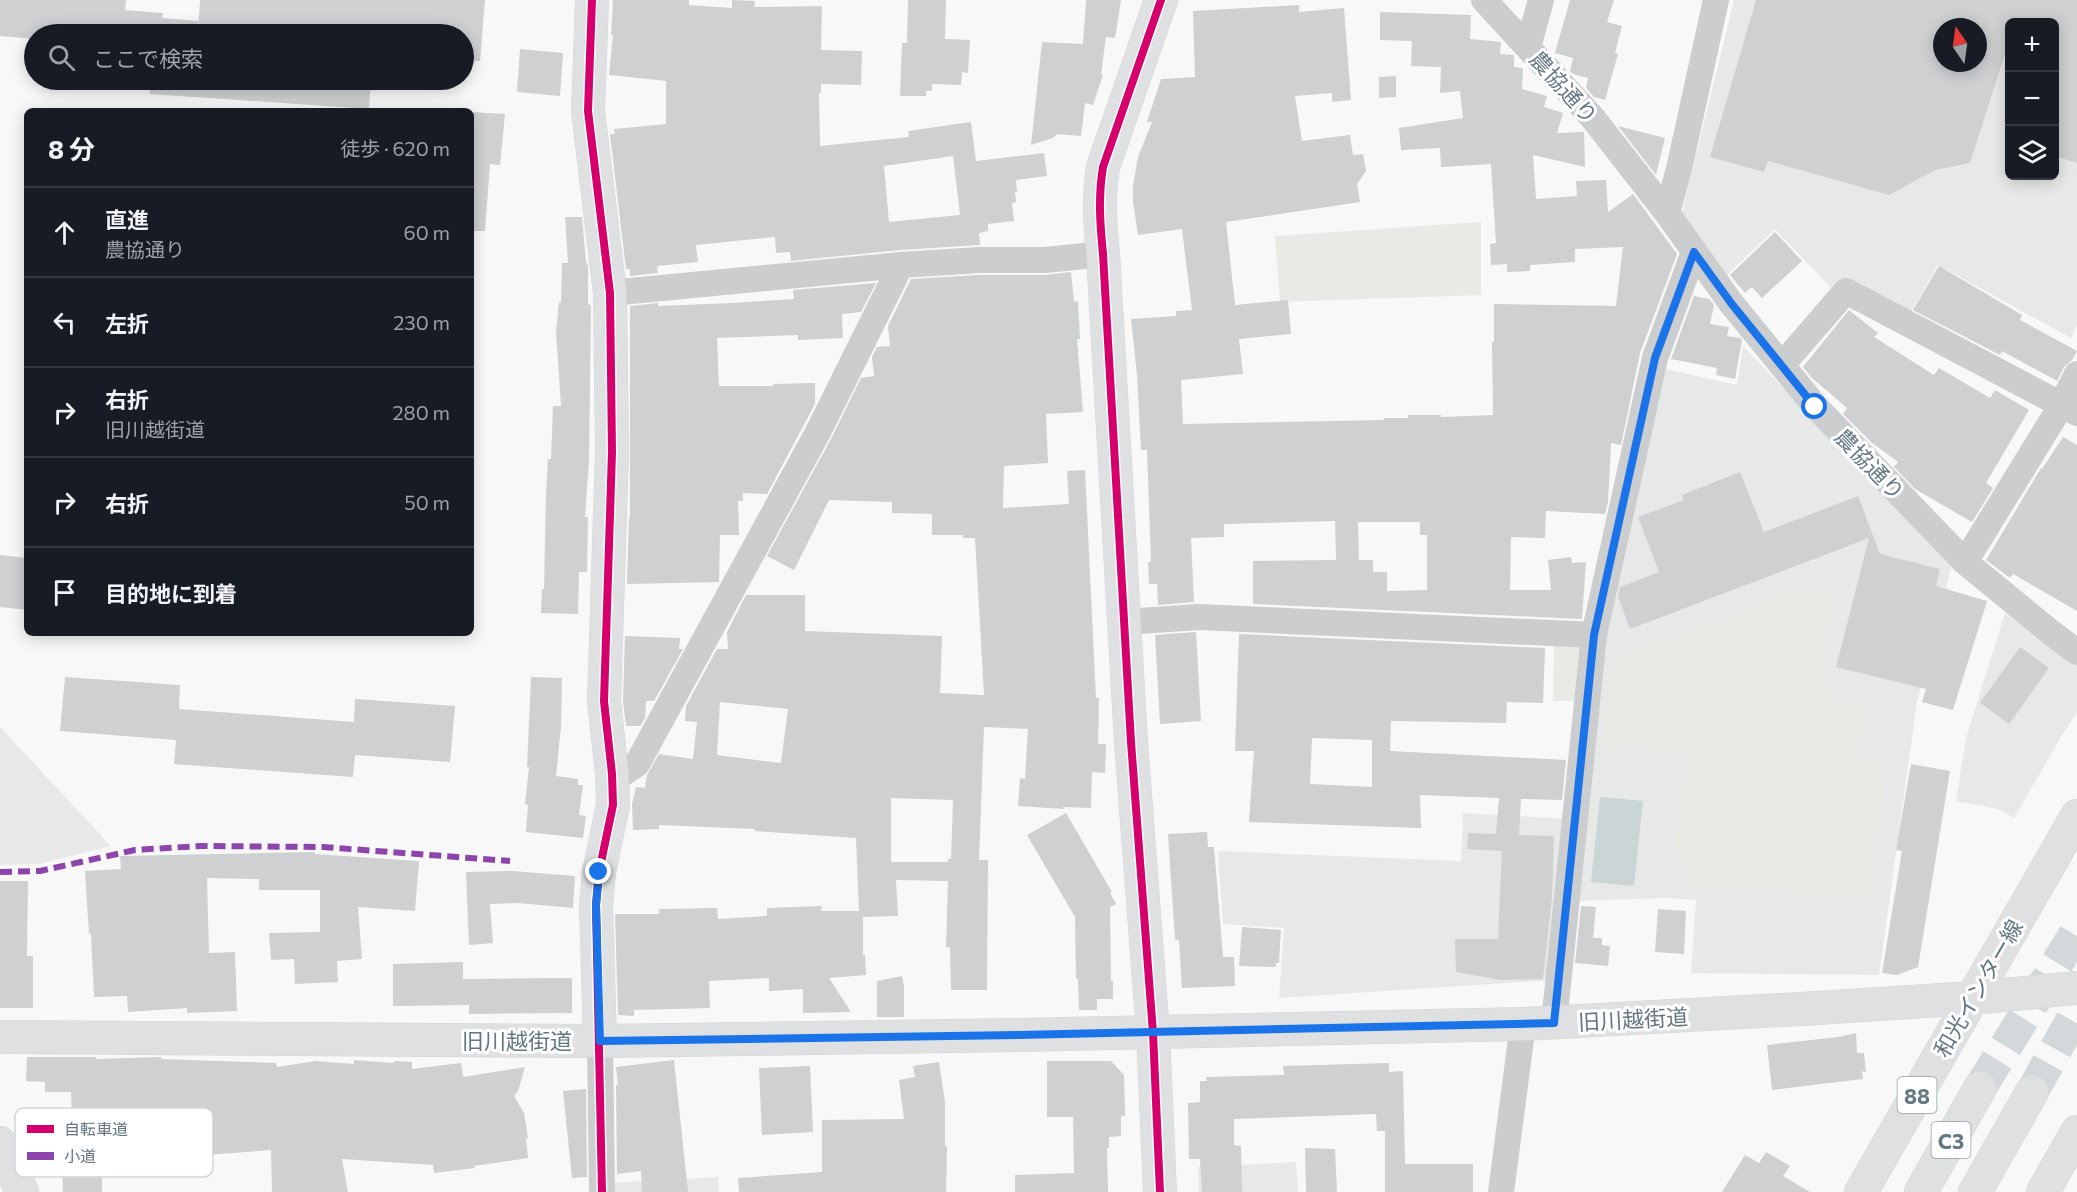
<!DOCTYPE html>
<html lang="ja">
<meta charset="utf-8">
<style>
:root{--surface:#171b24;--page:#242831;--text:#f1f3f6;--muted:#9ea1a6;--line:#363941}
body{margin:0;font-family:Commissioner,"Noto Sans JP",sans-serif;background:var(--page);color:var(--text)}
.controls{position:absolute;right:18px;top:18px;display:grid;overflow:hidden;border-radius:9px;box-shadow:0 3px 15px #0003}
.controls button{width:54px;height:54px;display:grid;place-items:center;padding:0;border:0;border-bottom:2px solid var(--line);background:var(--surface);color:var(--text);font:30px sans-serif}
.compass{position:absolute;left:1933px;top:18px;width:54px;height:54px;border-radius:50%;background:var(--surface);box-shadow:0 3px 15px #0003;rotate:347deg}
.stop{position:absolute;width:18px;height:18px;margin:-14px;border:4px solid #1a73e8;border-radius:50%;background:#fff}
.stop.end{background:#1a73e8;border-color:#fff;box-shadow:0 2px 6px #0008}
.list{margin:0;padding:0;list-style:none}
h2{display:flex;justify-content:space-between;align-items:center;height:78px;margin:0;padding:0 24px;font-size:26px}
h2 small{font-size:20px;font-weight:400;color:var(--muted)}
.list li{display:grid;grid-template-columns:39px 1fr auto;gap:18px;align-items:center;box-sizing:border-box;height:90px;padding:0 24px;border-top:2px solid var(--line)}
.list b{display:block;font-size:22px;white-space:nowrap}
.list p{margin:0;font-size:20px;white-space:nowrap;color:var(--muted)}
.list em{font-size:20px;font-style:normal;color:var(--muted)}
.icon{flex:none;width:33px;height:33px;fill:none;stroke:currentColor;stroke-width:2;stroke-linecap:round;stroke-linejoin:round}
.map{position:relative;flex:none;width:2077px;height:1192px;overflow:hidden}
.search{position:absolute;background:var(--surface);box-shadow:0 3px 15px #0003;left:24px;top:24px;width:450px;height:66px;display:flex;align-items:center;gap:15px;box-sizing:border-box;padding:0 21px;border-radius:33px;color:var(--muted);font-size:22px}
.panel{position:absolute;background:var(--surface);box-shadow:0 3px 15px #0003;left:24px;top:108px;width:450px;height:528px;border-radius:9px}
.map>svg:first-child{display:block}
.built{fill:#e7e9e8;fill-rule:evenodd}
.green{fill:#e7eae5}
.water{fill:#cad5d6}
.building{fill:#ced0d1;fill-rule:evenodd}
.lines{fill:none;stroke-linecap:round;stroke-linejoin:round}
.highway-tunnel{stroke:#d3d8da;stroke-width:33;stroke-dasharray:33 16;stroke-linecap:butt}
.secondary-casing{stroke:#d4d5d6;stroke-width:34}
.primary-casing{stroke:#d4d5d6;stroke-width:34}
.highway-casing{stroke:#d4d5d5;stroke-width:34}
.street{stroke:#cbcdce;stroke-width:26}
.secondary{stroke:#dfe0e1;stroke-width:33}
.primary{stroke:#dfe0e1;stroke-width:33}
.highway{stroke:#dfe0e1;stroke-width:33}
.quiet{stroke:#8e44ad;stroke-width:6;stroke-dasharray:12 6;stroke-linecap:butt}
.cycleway-casing{stroke:#fff;stroke-width:11}
.cycleway{stroke:#d6006c;stroke-width:8}
.route{stroke:#1a73e8;stroke-width:8}
.labels{text-anchor:middle;dominant-baseline:central;stroke-width:6;stroke-linejoin:round;paint-order:stroke}
.shield{fill:#fff;stroke:#92a0a8;stroke-width:1.5}
.shield-label{font-size:21px;font-weight:bold;fill:#647882}
.street-label{font-size:22px;fill:#647882;stroke:#fff}
.key{fill:#fff;stroke:#d0d6da;stroke-width:1.5}
.key-label{font-size:16px;fill:#647882}
</style>
<div class="map">
<svg width="2077" height="1192" viewBox="0 0 2077 1192">
<rect width="100%" height="100%" fill="#f8f8f8"/>
<path class="built" d="M 1734,0 L 2077,0 L 2077,325 L 2071,338 L 1938,265 L 1910,314 L 1845,278 L 1834,291 L 1775,229 L 1725,277 L 1681,217 ZM 2010,22 L 2054,22 L 2054,176 L 2010,176 ZM 1942,27 L 1978,27 L 1978,63 L 1942,63 Z
M 1743,346 L 1952,564 L 1917,702 L 1879,975 L 1691,973 L 1696,900 L 1665,898 L 1577,901 L 1601,635 L 1661,368 L 1737,385 Z
M 2005,613 L 2077,665 L 2077,713 L 2064,732 L 2014,818 L 1998,809 L 1956,801 L 1966,738 Z
M 0,727 L 111,846 L 39,864 L 0,865 Z
M 1463,813 L 1570,819 L 1554,980 L 1279,998 L 1284,928 L 1223,924 L 1218,851 L 1461,861 Z
M 1296,1162 L 1298,1192 L 1199,1192 L 1198,1167 Z
M 718,1177 L 719,1192 L 610,1192 L 610,1183 Z"/>
<path class="green" d="M 1481,222 L 1481,295 L 1280,302 L 1275,236 Z
M 1797,588 L 1840,598 L 1821,674 L 1831,693 L 1870,704 L 1861,754 L 1877,759 L 1884,778 L 1884,796 L 1870,899 L 1690,888 L 1676,850 L 1685,754 L 1603,745 L 1612,658 Z
M 1580,644 L 1583,701 L 1553,701 L 1554,645 Z"/>
<path class="water" d="M 1600,797 L 1643,801 L 1634,886 L 1591,882 Z"/>
<path class="building" d="M 0,0 L 126,0 L 125,10 L 163,13 L 162,18 L 198,21 L 197,34 L 34,34 L 34,39 L 0,36 Z
M 200,0 L 485,0 L 480,61 L 464,60 L 464,34 L 246,34 L 198,31 Z
M 613,0 L 689,0 L 689,5 L 732,8 L 732,0 L 755,1 L 754,7 L 822,6 L 821,50 L 862,51 L 861,85 L 821,84 L 821,93 L 819,93 L 820,146 L 909,137 L 908,131 L 971,122 L 976,161 L 1044,153 L 1047,176 L 1016,180 L 1017,192 L 1015,192 L 1016,202 L 1012,203 L 1014,221 L 988,224 L 988,231 L 979,233 L 980,245 L 900,250 L 791,261 L 790,252 L 776,253 L 775,237 L 696,245 L 698,262 L 657,266 L 658,273 L 630,276 L 630,269 L 626,269 L 610,134 L 615,134 L 614,129 L 666,124 L 666,81 L 609,75 L 613,35 L 611,35 ZM 953,156 L 960,215 L 889,222 L 884,166 Z
M 908,0 L 946,0 L 945,39 L 970,40 L 968,73 L 962,72 L 961,85 L 932,84 L 932,91 L 926,91 L 926,96 L 900,96 L 902,43 L 907,43 Z
M 1086,0 L 1121,0 L 1115,38 L 1106,37 L 1101,74 L 1103,75 L 1093,105 L 1085,103 L 1081,136 L 1057,134 L 1053,138 L 1031,145 L 1042,42 L 1083,44 Z
M 1570,0 L 1614,0 L 1607,22 L 1622,26 L 1615,53 L 1618,54 L 1605,100 L 1594,97 L 1586,88 L 1588,78 L 1573,74 L 1570,71 L 1573,58 L 1555,53 Z
M 1756,0 L 2077,0 L 2077,163 L 2055,156 L 2055,22 L 2010,22 L 2010,38 L 1970,163 L 1935,170 L 1889,195 L 1768,161 L 1764,172 L 1710,157 ZM 1942,27 L 1978,27 L 1978,63 L 1942,63 Z
M 1299,5 L 1299,12 L 1344,8 L 1351,100 L 1332,102 L 1332,93 L 1295,96 L 1302,141 L 1350,135 L 1353,155 L 1363,154 L 1366,171 L 1357,184 L 1360,202 L 1226,222 L 1235,305 L 1288,300 L 1291,334 L 1239,339 L 1243,374 L 1181,380 L 1183,424 L 1384,420 L 1384,418 L 1408,418 L 1408,415 L 1441,415 L 1441,417 L 1493,415 L 1492,342 L 1494,342 L 1494,304 L 1616,306 L 1623,247 L 1575,249 L 1575,262 L 1530,265 L 1530,271 L 1507,272 L 1507,264 L 1491,265 L 1490,244 L 1496,243 L 1491,164 L 1441,167 L 1440,148 L 1401,150 L 1399,128 L 1463,118 L 1460,91 L 1440,93 L 1441,67 L 1411,66 L 1412,41 L 1380,40 L 1380,12 L 1471,15 L 1470,39 L 1501,42 L 1500,54 L 1514,55 L 1514,67 L 1523,68 L 1522,89 L 1547,96 L 1544,107 L 1563,113 L 1557,133 L 1584,132 L 1585,167 L 1533,155 L 1536,199 L 1577,196 L 1576,181 L 1606,180 L 1608,212 L 1633,194 L 1677,254 L 1640,353 L 1621,445 L 1611,443 L 1608,502 L 1605,514 L 1546,511 L 1545,538 L 1511,537 L 1510,590 L 1551,590 L 1548,560 L 1571,557 L 1572,563 L 1586,562 L 1582,619 L 1253,604 L 1253,561 L 1336,560 L 1335,521 L 1224,524 L 1224,537 L 1191,538 L 1194,602 L 1158,605 L 1157,584 L 1149,584 L 1148,562 L 1151,562 L 1147,450 L 1141,450 L 1137,375 L 1131,319 L 1176,316 L 1176,311 L 1192,310 L 1182,229 L 1138,235 L 1133,202 L 1133,186 L 1138,157 L 1152,122 L 1147,122 L 1161,79 L 1195,77 L 1193,11 ZM 1358,522 L 1420,522 L 1420,535 L 1427,535 L 1427,590 L 1387,591 L 1387,572 L 1373,572 L 1373,560 L 1359,560 Z
M 520,49 L 563,53 L 560,96 L 517,92 Z
M 1396,76 L 1396,97 L 1379,98 L 1379,77 Z
M 150,80 L 371,80 L 369,109 L 150,94 Z
M 471,112 L 505,114 L 500,165 L 490,164 L 485,231 L 471,231 Z
M 1618,126 L 1665,138 L 1656,175 Z
M 565,217 L 582,217 L 586,263 L 587,263 L 588,267 L 588,304 L 591,305 L 589,461 L 585,517 L 588,517 L 587,572 L 579,572 L 578,614 L 541,613 L 542,589 L 544,589 L 546,493 L 548,459 L 551,459 L 553,406 L 561,406 L 556,332 L 559,302 L 561,303 L 562,263 L 568,263 Z
M 1775,232 L 1802,261 L 1762,298 L 1752,287 L 1745,293 L 1730,275 Z
M 1939,266 L 2022,315 L 2020,320 L 2077,351 L 2072,360 L 2064,367 L 2057,381 L 2002,351 L 2000,355 L 1913,310 Z
M 1071,272 L 1074,302 L 1078,301 L 1080,339 L 1077,339 L 1083,412 L 1046,414 L 1048,463 L 1004,466 L 1003,508 L 1069,504 L 1067,471 L 1085,470 L 1096,698 L 1099,698 L 1098,744 L 1106,744 L 1105,773 L 1092,772 L 1091,808 L 1063,807 L 1064,809 L 1018,806 L 1020,778 L 1025,779 L 1028,729 L 984,727 L 979,860 L 988,860 L 987,990 L 951,990 L 950,947 L 946,947 L 948,881 L 896,880 L 898,916 L 863,917 L 863,955 L 865,955 L 866,975 L 829,978 L 851,1012 L 803,1013 L 803,989 L 769,991 L 769,978 L 709,981 L 710,1008 L 634,1010 L 634,1016 L 618,1015 L 615,914 L 659,914 L 659,909 L 717,908 L 718,919 L 767,916 L 767,908 L 822,906 L 821,911 L 859,911 L 856,838 L 754,831 L 755,829 L 659,825 L 659,829 L 633,830 L 632,804 L 636,787 L 645,788 L 647,775 L 659,754 L 693,759 L 697,722 L 685,721 L 686,706 L 717,649 L 728,649 L 727,632 L 746,595 L 805,595 L 805,631 L 942,636 L 940,693 L 984,695 L 975,538 L 963,538 L 963,535 L 932,535 L 932,514 L 892,513 L 892,502 L 829,500 L 794,570 L 767,556 L 831,439 L 861,378 L 874,376 L 872,357 L 877,347 L 890,346 L 888,326 L 911,279 L 979,275 L 1045,275 ZM 720,702 L 788,709 L 781,763 L 717,755 ZM 891,798 L 953,800 L 951,859 L 948,859 L 948,862 L 891,862 Z
M 876,283 L 861,312 L 842,314 L 843,338 L 798,340 L 798,335 L 717,338 L 719,386 L 773,386 L 773,384 L 815,383 L 815,404 L 767,494 L 743,493 L 743,501 L 738,501 L 739,535 L 720,535 L 719,582 L 627,584 L 629,517 L 630,517 L 630,306 L 658,303 L 658,306 L 732,303 L 794,299 L 793,290 Z
M 1694,296 L 1709,299 L 1714,305 L 1710,324 L 1729,327 L 1727,336 L 1740,338 L 1742,340 L 1735,379 L 1716,375 L 1717,368 L 1671,359 Z
M 1849,310 L 1878,333 L 1874,337 L 1934,375 L 1939,368 L 1990,398 L 1995,390 L 2029,410 L 1986,483 L 1993,488 L 1972,522 L 1915,489 L 1894,467 L 1898,462 L 1871,442 L 1843,414 L 1847,408 L 1812,378 L 1803,367 Z
M 2063,437 L 2077,445 L 2077,611 L 2013,574 L 2010,578 L 1986,560 L 2041,468 L 2042,469 Z
M 1740,472 L 1764,532 L 1858,496 L 1880,554 L 1940,569 L 1936,586 L 1987,601 L 1953,710 L 1922,702 L 1926,689 L 1836,667 L 1869,538 L 1630,629 L 1618,597 L 1620,587 L 1659,572 L 1638,517 L 1684,500 L 1682,495 Z
M 0,555 L 27,558 L 27,610 L 0,607 Z
M 1196,632 L 1201,721 L 1160,724 L 1155,635 Z
M 1239,634 L 1545,648 L 1543,703 L 1507,702 L 1506,723 L 1391,721 L 1390,751 L 1566,760 L 1562,800 L 1521,799 L 1519,835 L 1554,836 L 1552,897 L 1543,979 L 1501,980 L 1456,972 L 1455,939 L 1498,939 L 1502,851 L 1467,849 L 1468,833 L 1496,834 L 1499,798 L 1420,795 L 1421,828 L 1249,822 L 1254,751 L 1235,751 ZM 1312,738 L 1372,740 L 1372,787 L 1310,784 Z
M 625,636 L 680,638 L 679,649 L 683,649 L 654,701 L 646,701 L 645,718 L 640,726 L 626,726 L 623,701 Z
M 2020,647 L 2049,668 L 2009,724 L 1980,703 Z
M 65,677 L 180,685 L 179,709 L 354,722 L 355,699 L 455,706 L 450,762 L 355,755 L 353,777 L 174,764 L 176,740 L 60,731 Z
M 531,677 L 562,678 L 561,727 L 556,776 L 578,779 L 578,785 L 583,785 L 579,815 L 586,816 L 583,838 L 526,832 L 528,805 L 525,804 L 529,767 L 527,767 Z
M 1911,764 L 1950,771 L 1918,967 L 1897,975 L 1882,973 L 1902,851 L 1896,850 Z
M 1066,813 L 1112,892 L 1110,893 L 1116,904 L 1110,907 L 1111,981 L 1113,981 L 1113,999 L 1097,999 L 1097,1010 L 1079,1010 L 1078,979 L 1076,979 L 1075,917 L 1027,835 Z
M 1207,832 L 1208,847 L 1214,847 L 1223,957 L 1234,957 L 1235,986 L 1182,988 L 1179,940 L 1175,940 L 1168,834 Z
M 315,852 L 315,854 L 419,861 L 415,911 L 358,907 L 362,959 L 337,961 L 338,982 L 295,984 L 294,959 L 271,960 L 269,933 L 320,932 L 320,890 L 259,890 L 259,879 L 207,878 L 209,953 L 235,952 L 237,1011 L 187,1013 L 187,1008 L 128,1012 L 127,996 L 94,997 L 91,934 L 89,934 L 85,871 L 121,869 L 120,856 Z
M 512,871 L 575,876 L 573,908 L 518,903 L 490,904 L 493,943 L 469,945 L 466,872 Z
M 0,881 L 28,881 L 27,956 L 33,956 L 33,1008 L 0,1008 Z
M 1581,906 L 1596,907 L 1593,938 L 1602,938 L 1602,945 L 1610,946 L 1608,966 L 1575,963 Z
M 1658,909 L 1686,911 L 1684,954 L 1655,952 Z
M 1242,927 L 1281,930 L 1279,963 L 1276,963 L 1276,967 L 1239,966 Z
M 463,962 L 463,979 L 572,978 L 572,1013 L 469,1014 L 469,1005 L 393,1006 L 393,964 Z
M 902,976 L 904,986 L 904,1017 L 877,1017 L 877,981 Z
M 1856,1033 L 1857,1053 L 1864,1053 L 1866,1072 L 1862,1071 L 1863,1079 L 1772,1090 L 1767,1045 L 1838,1037 Z
M 27,1057 L 96,1057 L 96,1059 L 161,1057 L 161,1059 L 276,1063 L 277,1067 L 315,1061 L 354,1064 L 354,1060 L 394,1063 L 394,1061 L 412,1062 L 412,1069 L 461,1063 L 463,1077 L 525,1067 L 518,1091 L 514,1096 L 524,1113 L 528,1138 L 526,1139 L 528,1158 L 474,1166 L 475,1168 L 434,1173 L 433,1165 L 342,1159 L 348,1192 L 272,1192 L 271,1150 L 206,1155 L 206,1174 L 173,1174 L 172,1112 L 102,1114 L 104,1168 L 102,1168 L 102,1192 L 63,1192 L 61,1141 L 73,1141 L 71,1092 L 45,1092 L 45,1082 L 26,1081 Z
M 674,1060 L 688,1192 L 642,1192 L 641,1171 L 617,1174 L 616,1085 L 618,1085 L 616,1067 Z
M 1047,1061 L 1111,1061 L 1124,1075 L 1125,1116 L 1121,1116 L 1121,1136 L 1109,1137 L 1109,1148 L 1107,1148 L 1108,1192 L 1015,1192 L 1015,1175 L 1074,1173 L 1073,1117 L 1047,1117 Z
M 939,1062 L 945,1102 L 945,1146 L 947,1146 L 946,1192 L 739,1192 L 738,1178 L 822,1172 L 822,1120 L 904,1119 L 899,1080 L 915,1077 L 913,1066 Z
M 1389,1063 L 1389,1072 L 1403,1071 L 1405,1164 L 1473,1164 L 1473,1192 L 1385,1192 L 1385,1131 L 1377,1131 L 1376,1114 L 1234,1119 L 1234,1145 L 1241,1146 L 1242,1192 L 1202,1192 L 1200,1159 L 1189,1159 L 1188,1103 L 1200,1102 L 1200,1081 L 1207,1081 L 1206,1077 L 1284,1075 L 1283,1066 Z
M 810,1066 L 813,1132 L 762,1135 L 759,1068 Z
M 586,1089 L 587,1177 L 572,1178 L 563,1091 Z
M 1305,1148 L 1335,1149 L 1337,1192 L 1306,1192 Z
M 1766,1152 L 1790,1166 L 1783,1176 L 1810,1192 L 1722,1192 L 1745,1155 L 1759,1163 Z"/>
<g class="lines">
<path class="highway-tunnel" d="M 1980,1088 L 2077,931
M 2032,1092 L 2077,1011"/>
<defs>
<path id="secondary" d="M 592,0 L 588,111 L 610,293 L 612,452 L 604,701 L 612,774 L 613,805 L 599,872 L 596,905 L 600,1041
M 0,1037 L 600,1041 L 1019,1035 L 1523,1024 L 1818,1008 L 1972,998 L 2077,988
M 0,1143 L 22,1192
M 1160,1192 L 1153,1033 L 1131,742 L 1103,254 C 1100,224 1098,197 1103,167 L 1161,0"/>
<path id="primary" d="M 1861,1192 L 2077,816
M 2043,1192 L 2077,1132"/>
<path id="highway" d="M 1921,1192 L 1980,1088
M 1975,1192 L 2032,1092"/>
</defs>
<use href="#secondary" class="secondary-casing"/>
<use href="#primary" class="primary-casing"/>
<use href="#highway" class="highway-casing"/>
<path class="street" d="M 1484,0 L 1592,117 L 1667,213 L 1731,303 L 1816,407 L 1965,562 L 2049,631 L 2077,652
M 1528,47 L 1541,0
M 1667,213 L 1679,169 L 1716,0
M 610,293 L 901,265 L 979,260 L 1045,260 L 1103,254
M 1782,365 L 1846,291 L 2077,413
M 1965,562 L 2061,406 L 2077,374
M 1124,622 L 1199,617 L 1594,635
M 612,781 L 637,764 L 818,432 L 901,265
M 1554,1023 L 1594,635 L 1655,358 L 1694,252
M 600,1041 L 602,1192
M 1501,1192 L 1523,1024"/>
<use href="#secondary" class="secondary"/>
<use href="#primary" class="primary"/>
<use href="#highway" class="highway"/>
<path class="quiet" d="M 0,872 L 40,871 L 135,850 L 200,846 L 323,847 L 510,861"/>
<defs>
<path id="cycleway" d="M 592,0 L 588,111 L 610,293 L 612,452 L 604,701 L 612,774 L 613,805 L 599,872 L 596,905 L 602,1192
M 1160,1192 L 1153,1033 L 1131,742 L 1103,254 C 1100,224 1098,197 1103,167 L 1161,0"/>
</defs>
<use href="#cycleway" class="cycleway-casing"/>
<use href="#cycleway" class="cycleway"/>
</g>
<g class="lines">
<path class="route" d="M 599,872 L 596,905 L 600,1041 L 1019,1035 L 1554,1023 L 1594,635 L 1655,358 L 1694,252 L 1731,303 L 1815,407"/>
</g>
<g class="labels">
<g class="shield">
<rect x="1897.5" y="1077" width="39" height="36" rx="4.5"/>
<rect x="1931.5" y="1122" width="39" height="36" rx="4.5"/>
</g>
<g class="shield-label">
<text x="1917" y="1095">88</text>
<text x="1951" y="1140">C3</text>
</g>
<g class="street-label">
<text transform="translate(1564 87) rotate(48)">農協通り</text>
<text transform="translate(1870 464) rotate(46)">農協通り</text>
<text transform="translate(1978 988) rotate(-60)">和光インター線</text>
<text transform="translate(1633 1019) rotate(-3)">旧川越街道</text>
<text x="517" y="1040">旧川越街道</text>
</g>
</g>
<rect x="15" y="1108" width="198" height="69" rx="9" class="key"/>
<rect x="27" y="1125" width="27" height="8" fill="#d6006c"/>
<rect x="27" y="1152" width="27" height="8" fill="#8e44ad"/>
<g class="key-label">
<text x="64" y="1135">自転車道</text>
<text x="64" y="1162">小道</text>
</g>
</svg>
<div class="controls">
<button>+</button>
<button>−</button>
<button><svg class="icon" aria-label="layers" viewBox="0 0 24 24"><path d="M12 4l9 5-9 5-9-5zM3 14l9 5 9-5"/></svg></button>
</div>
<svg class="compass" viewBox="-18 -18 36 36"><path d="M0-13l5 13h-10z" fill="#e53935"/><path d="M0 13l5-13h-10z" fill="#9ea1a6"/></svg>
<div class="stop" style="left:1815px;top:407px"></div>
<div class="stop end" style="left:599px;top:872px"></div>
<div class="search"><svg class="icon" aria-label="search" viewBox="0 0 24 24"><circle cx="10" cy="10" r="6"/><path d="M15 15l6 6"/></svg>ここで検索</div>
<section class="panel">
<h2>8 分<small>徒歩 · 620 m</small></h2>
<ul class="list">
<li><svg class="icon" aria-label="ahead" viewBox="0 0 24 24"><path d="M12 20V5M6 11l6-6 6 6"/></svg><div><b>直進</b><p>農協通り</p></div><em>60 m</em></li>
<li><svg class="icon" aria-label="left" viewBox="0 0 24 24"><path d="M17 20v-9H6M10 6l-5 5 5 5"/></svg><div><b>左折</b></div><em>230 m</em></li>
<li><svg class="icon" aria-label="right" viewBox="0 0 24 24"><path d="M7 20v-9h11M14 6l5 5-5 5"/></svg><div><b>右折</b><p>旧川越街道</p></div><em>280 m</em></li>
<li><svg class="icon" aria-label="right" viewBox="0 0 24 24"><path d="M7 20v-9h11M14 6l5 5-5 5"/></svg><div><b>右折</b></div><em>50 m</em></li>
<li><svg class="icon" aria-label="arrive" viewBox="0 0 24 24"><path d="M6 21V4h12l-3 4 3 4H6"/></svg><div><b>目的地に到着</b></div></li>
</ul>
</section>
</div>
